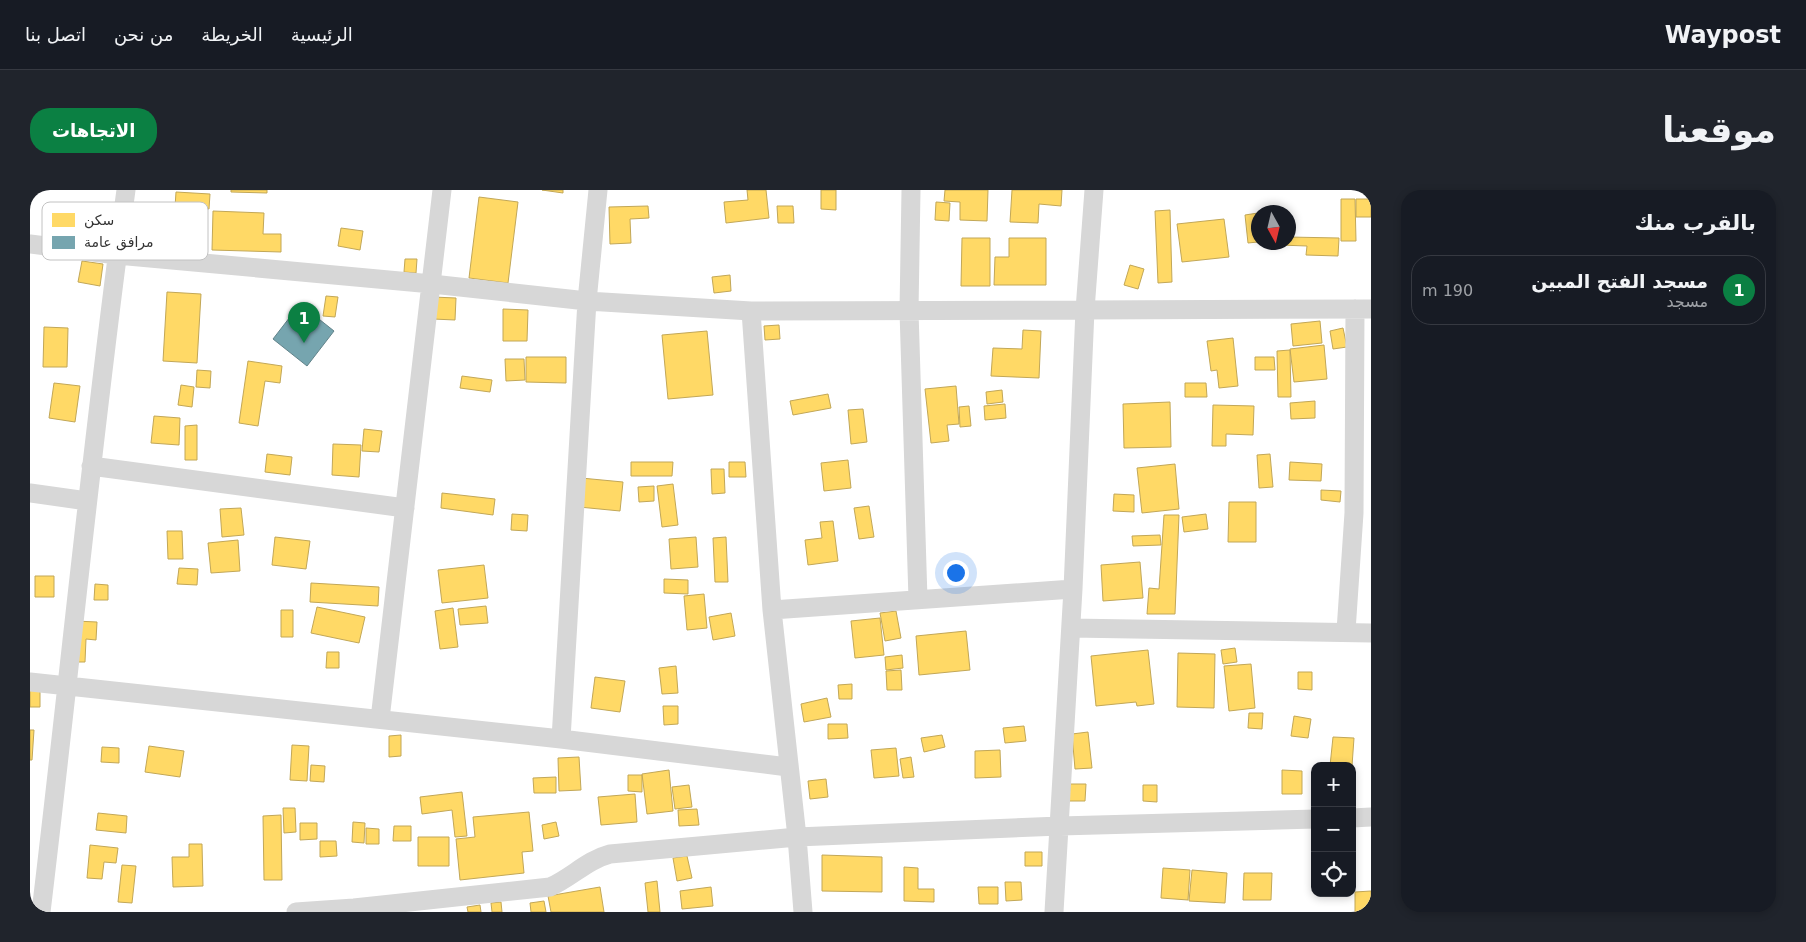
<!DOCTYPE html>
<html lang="ar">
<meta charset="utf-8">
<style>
:root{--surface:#171b24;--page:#20242c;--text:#f1f3f6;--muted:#9ea1a6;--line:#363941;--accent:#0b8043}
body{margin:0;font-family:"DejaVu Sans","Noto Sans Arabic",sans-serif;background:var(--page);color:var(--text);direction:rtl}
.controls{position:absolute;right:15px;bottom:15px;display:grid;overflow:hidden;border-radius:10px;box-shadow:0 2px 8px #0003}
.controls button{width:45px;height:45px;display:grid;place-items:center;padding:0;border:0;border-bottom:1px solid var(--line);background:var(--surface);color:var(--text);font:25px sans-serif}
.compass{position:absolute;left:1221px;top:15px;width:45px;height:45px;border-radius:50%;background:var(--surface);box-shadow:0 2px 8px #0003;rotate:172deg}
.you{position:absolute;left:925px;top:382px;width:18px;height:18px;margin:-12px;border:4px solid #fff;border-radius:50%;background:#1a73e8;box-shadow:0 0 0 8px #1a73e833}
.badge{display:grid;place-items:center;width:32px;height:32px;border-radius:50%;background:var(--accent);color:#fff;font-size:16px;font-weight:700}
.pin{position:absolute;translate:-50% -41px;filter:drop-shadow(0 1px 2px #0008)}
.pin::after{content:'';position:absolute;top:26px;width:18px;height:15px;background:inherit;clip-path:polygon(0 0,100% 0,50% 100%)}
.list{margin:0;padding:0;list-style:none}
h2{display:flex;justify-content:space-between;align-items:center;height:65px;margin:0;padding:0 20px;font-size:21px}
h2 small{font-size:16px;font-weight:400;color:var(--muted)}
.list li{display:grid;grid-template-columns:32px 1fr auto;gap:15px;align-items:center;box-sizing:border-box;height:70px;margin:0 10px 10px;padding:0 10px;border:1px solid var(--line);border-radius:20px}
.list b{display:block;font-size:19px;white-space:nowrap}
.list p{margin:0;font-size:16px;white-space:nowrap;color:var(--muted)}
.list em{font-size:16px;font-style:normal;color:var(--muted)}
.icon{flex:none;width:28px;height:28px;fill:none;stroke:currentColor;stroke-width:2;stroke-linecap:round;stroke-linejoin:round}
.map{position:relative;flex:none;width:1341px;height:722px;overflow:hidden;direction:ltr;border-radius:20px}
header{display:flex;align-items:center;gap:30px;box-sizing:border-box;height:70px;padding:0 25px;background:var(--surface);border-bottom:1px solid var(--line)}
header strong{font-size:24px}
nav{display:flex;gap:28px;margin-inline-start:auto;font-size:18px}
.intro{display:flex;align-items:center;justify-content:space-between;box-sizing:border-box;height:120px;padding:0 30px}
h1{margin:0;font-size:35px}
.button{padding:12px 22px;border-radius:20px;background:var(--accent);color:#fff;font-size:18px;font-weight:700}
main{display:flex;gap:30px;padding:0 30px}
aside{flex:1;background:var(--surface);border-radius:20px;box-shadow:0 2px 8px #0003}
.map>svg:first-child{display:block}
.homes{fill:#ffd966;stroke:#c2a757}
.public{fill:#76a5af;stroke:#62838a}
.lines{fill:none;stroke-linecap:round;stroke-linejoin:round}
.street{stroke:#d7d7d7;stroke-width:19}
.key{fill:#fff;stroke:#c2c2c2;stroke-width:1}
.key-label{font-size:14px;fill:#333}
</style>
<header>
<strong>Waypost</strong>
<nav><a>الرئيسية</a><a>الخريطة</a><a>من نحن</a><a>اتصل بنا</a></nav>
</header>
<div class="intro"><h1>موقعنا</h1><a class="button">الاتجاهات</a></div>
<main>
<aside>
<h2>بالقرب منك<small></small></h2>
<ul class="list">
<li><span class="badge">1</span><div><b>مسجد الفتح المبين</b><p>مسجد</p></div><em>190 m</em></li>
</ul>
</aside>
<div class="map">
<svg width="1341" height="722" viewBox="0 0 1341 722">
<rect width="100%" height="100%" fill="#fff"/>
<path class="homes" d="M 201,0 L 237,0 L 237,3 L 201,2 Z
M 512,0 L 533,0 L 533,3 Z
M 717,0 L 736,0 L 739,28 L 696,33 L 694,12 L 718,10 Z
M 791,0 L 806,0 L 806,20 L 791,19 Z
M 915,0 L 958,0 L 957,31 L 930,30 L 930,12 L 914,11 Z
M 982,0 L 1032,0 L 1031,16 L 1009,14 L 1008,33 L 980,32 Z
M 146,2 L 180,4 L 179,19 L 145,17 Z
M 449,7 L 488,12 L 478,93 L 439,88 Z
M 1311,9 L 1325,9 L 1326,51 L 1311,51 Z
M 1326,9 L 1341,9 L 1341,27 L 1326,27 Z
M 906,12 L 920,13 L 919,31 L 905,30 Z
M 618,16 L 619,28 L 600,29 L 601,53 L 580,54 L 579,17 Z
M 747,16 L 763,16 L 764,33 L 748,33 Z
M 1140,20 L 1142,92 L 1128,93 L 1125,21 Z
M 183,21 L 234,23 L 233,44 L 251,44 L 251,62 L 182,60 Z
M 1228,23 L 1228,52 L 1218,53 L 1215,25 Z
M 1194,29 L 1199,67 L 1152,72 L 1147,34 Z
M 311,38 L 333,41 L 330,60 L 308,56 Z
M 1258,47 L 1309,48 L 1308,66 L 1276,65 L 1277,56 L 1249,55 L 1249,52 L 1258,52 Z
M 932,48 L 960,48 L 960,96 L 931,96 Z
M 979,48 L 1016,48 L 1016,95 L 964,95 L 965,67 L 979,67 Z
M 375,69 L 387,69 L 386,83 L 374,82 Z
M 52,71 L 73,74 L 70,96 L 48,92 Z
M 1100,75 L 1114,79 L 1108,99 L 1094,95 Z
M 700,85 L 701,101 L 684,103 L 682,87 Z
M 137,102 L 171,104 L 167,173 L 133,171 Z
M 296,106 L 308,107 L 305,127 L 293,126 Z
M 403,107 L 426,108 L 425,130 L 403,129 Z
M 473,119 L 498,120 L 497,151 L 473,151 Z
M 1290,131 L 1292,153 L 1263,156 L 1261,134 Z
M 749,135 L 750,149 L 735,150 L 734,136 Z
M 14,137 L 38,138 L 37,177 L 13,177 Z
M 1313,138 L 1317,157 L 1303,159 L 1300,141 Z
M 993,140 L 1011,141 L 1009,188 L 961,186 L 963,158 L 992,159 Z
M 677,141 L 683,205 L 638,209 L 632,145 Z
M 1203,148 L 1208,196 L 1189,198 L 1187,180 L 1181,181 L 1177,151 Z
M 1294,155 L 1297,189 L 1264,192 L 1260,159 Z
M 1260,160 L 1261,207 L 1248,207 L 1247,161 Z
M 496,167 L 536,167 L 536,193 L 496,192 Z
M 1225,167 L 1244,167 L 1245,180 L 1225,180 Z
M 475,169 L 494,169 L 495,190 L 476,191 Z
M 218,171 L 252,176 L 250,193 L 235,191 L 228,236 L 209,233 Z
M 167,180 L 181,181 L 180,198 L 166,197 Z
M 432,186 L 462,190 L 460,202 L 430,198 Z
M 24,193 L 50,196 L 45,232 L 19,228 Z
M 1155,193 L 1176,193 L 1177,207 L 1155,207 Z
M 151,195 L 164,197 L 162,217 L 148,215 Z
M 926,196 L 929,234 L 917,235 L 919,251 L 901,253 L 895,199 Z
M 972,200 L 973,212 L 957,214 L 956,202 Z
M 798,204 L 801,218 L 763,225 L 760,211 Z
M 1285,211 L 1285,228 L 1261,229 L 1260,213 Z
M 1140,212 L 1141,257 L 1094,258 L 1093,214 Z
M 975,214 L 976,228 L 955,230 L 954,216 Z
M 1183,215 L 1224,216 L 1223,245 L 1196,244 L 1196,256 L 1182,256 Z
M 939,216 L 941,236 L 930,237 L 929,217 Z
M 833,219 L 837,252 L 821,254 L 818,220 Z
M 124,226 L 150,228 L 149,255 L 121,253 Z
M 167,235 L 167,270 L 155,270 L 155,236 Z
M 334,239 L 352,241 L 349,262 L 332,261 Z
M 303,254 L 331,255 L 329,287 L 302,285 Z
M 237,264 L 262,267 L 260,285 L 235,282 Z
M 1240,264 L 1243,297 L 1229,298 L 1227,265 Z
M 818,270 L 821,298 L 794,301 L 791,273 Z
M 601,272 L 643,272 L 642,286 L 601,286 Z
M 699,272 L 715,272 L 716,287 L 699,287 Z
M 1260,272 L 1292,274 L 1291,291 L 1259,290 Z
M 1145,274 L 1149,319 L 1112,323 L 1107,278 Z
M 681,279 L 694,279 L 695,303 L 682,304 Z
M 551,288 L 593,292 L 590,321 L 549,317 Z
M 643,294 L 648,335 L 632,337 L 627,296 Z
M 624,296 L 624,311 L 609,312 L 608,297 Z
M 1291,300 L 1311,301 L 1310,312 L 1291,310 Z
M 412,303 L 465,309 L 463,325 L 411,318 Z
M 1084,304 L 1104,305 L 1104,322 L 1083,321 Z
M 1199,312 L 1226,312 L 1226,352 L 1198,352 Z
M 839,316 L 844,347 L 829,349 L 824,318 Z
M 211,318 L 214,345 L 192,347 L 190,319 Z
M 482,324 L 498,325 L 497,341 L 481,340 Z
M 1176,324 L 1178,339 L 1154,342 L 1152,327 Z
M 1134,325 L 1149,325 L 1145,424 L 1117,424 L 1119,398 L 1129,399 Z
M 803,331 L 808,371 L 778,375 L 775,350 L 792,348 L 790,332 Z
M 137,341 L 152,341 L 153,369 L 138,369 Z
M 1130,345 L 1131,355 L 1103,356 L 1102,346 Z
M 245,347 L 280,351 L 276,379 L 242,375 Z
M 666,347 L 668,377 L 641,379 L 639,349 Z
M 696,347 L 698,392 L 685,392 L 683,348 Z
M 208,350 L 210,381 L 181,383 L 178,353 Z
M 1110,372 L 1113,408 L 1073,411 L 1071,375 Z
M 454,375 L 458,408 L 412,413 L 408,380 Z
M 149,378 L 168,379 L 167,395 L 147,394 Z
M 5,386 L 24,386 L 24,407 L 5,407 Z
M 634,389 L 658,390 L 658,404 L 634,403 Z
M 281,393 L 349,397 L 348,416 L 280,412 Z
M 65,394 L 78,395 L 78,410 L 64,410 Z
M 674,404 L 677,438 L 657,440 L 654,406 Z
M 456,416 L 458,433 L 430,435 L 428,419 Z
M 287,417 L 335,427 L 329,453 L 281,443 Z
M 423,418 L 428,457 L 410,459 L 405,421 Z
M 251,420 L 263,420 L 263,447 L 251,447 Z
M 866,421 L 871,448 L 855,451 L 850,423 Z
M 701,423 L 705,446 L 683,450 L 679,427 Z
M 850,428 L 854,465 L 825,468 L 821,431 Z
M 45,431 L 67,432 L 66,450 L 56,449 L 55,472 L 43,472 Z
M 936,441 L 940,480 L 889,485 L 886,446 Z
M 1205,458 L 1207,472 L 1193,474 L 1191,460 Z
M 1118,460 L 1124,514 L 1107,516 L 1106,512 L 1066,516 L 1061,466 Z
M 297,462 L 309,462 L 309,478 L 296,478 Z
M 1148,463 L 1185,464 L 1184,518 L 1147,517 Z
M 872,465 L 873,478 L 856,480 L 855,467 Z
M 1221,474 L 1225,518 L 1199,521 L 1194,476 Z
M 646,476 L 648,503 L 632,504 L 629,478 Z
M 871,480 L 872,500 L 857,500 L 856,481 Z
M 1268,482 L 1282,482 L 1282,500 L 1268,499 Z
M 565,487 L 595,491 L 590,522 L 561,518 Z
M 822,494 L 822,509 L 809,509 L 808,495 Z
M 0,499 L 10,499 L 10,517 L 0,517 Z
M 797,508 L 801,527 L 774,532 L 771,514 Z
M 633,516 L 648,516 L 648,534 L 634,535 Z
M 1219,523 L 1233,523 L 1232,539 L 1218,538 Z
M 1264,526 L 1281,529 L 1278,548 L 1261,546 Z
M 798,534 L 817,534 L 818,548 L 798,549 Z
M 994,536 L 996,551 L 975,553 L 973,538 Z
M 0,540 L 4,540 L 2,570 L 0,570 Z
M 1058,542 L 1062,578 L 1045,579 L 1042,544 Z
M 371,545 L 371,566 L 359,567 L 359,546 Z
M 912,545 L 915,557 L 894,562 L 891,548 Z
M 1303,547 L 1324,548 L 1322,576 L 1300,576 Z
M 262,555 L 279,556 L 277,591 L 260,590 Z
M 119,556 L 154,561 L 150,587 L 115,582 Z
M 72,557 L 89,558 L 89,573 L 71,572 Z
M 866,558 L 869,586 L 844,588 L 841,560 Z
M 970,560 L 971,587 L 945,588 L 945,561 Z
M 549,567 L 551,600 L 529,601 L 528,568 Z
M 881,567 L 884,587 L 873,588 L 870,569 Z
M 281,575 L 295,576 L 294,592 L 280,591 Z
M 639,580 L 643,621 L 617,624 L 612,584 Z
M 1252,580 L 1272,581 L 1272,604 L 1252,604 Z
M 598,585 L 612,585 L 612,602 L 598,601 Z
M 526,587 L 526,603 L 504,603 L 503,588 Z
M 796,589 L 798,607 L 780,609 L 778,591 Z
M 1040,594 L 1056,594 L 1055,611 L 1039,611 Z
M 659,595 L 662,617 L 645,619 L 642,597 Z
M 1113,595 L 1127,595 L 1127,612 L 1113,611 Z
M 432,602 L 437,646 L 425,647 L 422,620 L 392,624 L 390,607 Z
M 605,604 L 607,632 L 571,635 L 568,607 Z
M 253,618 L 265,618 L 266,642 L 254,643 Z
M 667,619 L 669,635 L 649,636 L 648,620 Z
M 499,622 L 503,661 L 492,662 L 494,683 L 430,690 L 426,649 L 445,647 L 443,627 Z
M 68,623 L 97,626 L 96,643 L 66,640 Z
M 251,625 L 252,690 L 234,690 L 233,626 Z
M 323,632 L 335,633 L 334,653 L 322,652 Z
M 526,632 L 529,646 L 514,649 L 512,635 Z
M 270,633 L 287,633 L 287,649 L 270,650 Z
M 364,636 L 381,636 L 381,651 L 363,651 Z
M 336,638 L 349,639 L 349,654 L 336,654 Z
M 388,647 L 419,647 L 419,676 L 388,676 Z
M 290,651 L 306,651 L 307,666 L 290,667 Z
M 159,654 L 172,654 L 173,696 L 143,697 L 142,667 L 159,667 Z
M 60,655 L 88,658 L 86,673 L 74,672 L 72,689 L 57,688 Z
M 995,662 L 1012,662 L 1012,676 L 995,676 Z
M 792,665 L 852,667 L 852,702 L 792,701 Z
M 657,666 L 662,688 L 647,691 L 643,668 Z
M 92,675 L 106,676 L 102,713 L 88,712 Z
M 874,677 L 888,678 L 888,699 L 904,699 L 904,712 L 874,711 Z
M 1133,678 L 1160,680 L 1158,710 L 1131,708 Z
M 1162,680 L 1197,683 L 1195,713 L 1159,711 Z
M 1322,681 L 1325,682 L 1323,696 L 1322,696 Z
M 1214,683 L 1242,683 L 1241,710 L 1213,710 Z
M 627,691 L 630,722 L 618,722 L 615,693 Z
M 975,692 L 991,692 L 992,710 L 976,711 Z
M 570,697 L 574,722 L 521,722 L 518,706 Z
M 681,697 L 683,716 L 652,719 L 650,701 Z
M 948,697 L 968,697 L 968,714 L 949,714 Z
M 1341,701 L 1341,722 L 1325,722 L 1325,702 Z
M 514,711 L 516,722 L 501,722 L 500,713 Z
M 471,712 L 472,722 L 462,722 L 461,713 Z
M 450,715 L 451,722 L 438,722 L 437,717 Z"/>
<path class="public" d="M 270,114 L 304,141 L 277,176 L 243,149 Z"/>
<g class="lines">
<path class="street" d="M 881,0 L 879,121 L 888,409
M 0,54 L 87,65 L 402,94 L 557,111 L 721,121 L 1341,119
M 721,121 L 742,420 L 767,647 L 773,722
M 61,276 L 375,318
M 0,303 L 57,311
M 742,420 L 1043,399
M 1041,438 L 1341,443
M 1316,441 L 1324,323 L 1325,119
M 0,492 L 531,549 L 758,577
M 350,529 L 412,0
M 531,549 L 557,111 L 568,0
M 1322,628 L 1341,627
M 11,722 C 40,481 63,240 96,0
M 266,722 L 324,718 L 520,697 C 541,688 557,670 580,664 L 767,647 L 1030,636 L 1285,629
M 1024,722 L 1043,399 L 1055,120 L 1064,0"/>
</g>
<rect x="12" y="12" width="166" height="58" rx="8" class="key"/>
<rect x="22" y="23" width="23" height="14" fill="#ffd966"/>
<rect x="22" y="46" width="23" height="13" fill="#76a5af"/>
<g class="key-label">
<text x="54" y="35">سكن</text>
<text x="54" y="57">مرافق عامة</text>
</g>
</svg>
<div class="controls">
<button>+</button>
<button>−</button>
<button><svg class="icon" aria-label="locate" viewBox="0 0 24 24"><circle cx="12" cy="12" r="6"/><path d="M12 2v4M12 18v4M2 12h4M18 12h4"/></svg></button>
</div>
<svg class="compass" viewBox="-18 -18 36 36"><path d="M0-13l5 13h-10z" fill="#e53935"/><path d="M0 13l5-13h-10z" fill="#9ea1a6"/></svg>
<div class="you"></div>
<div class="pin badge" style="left:274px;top:153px">1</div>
</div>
</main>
